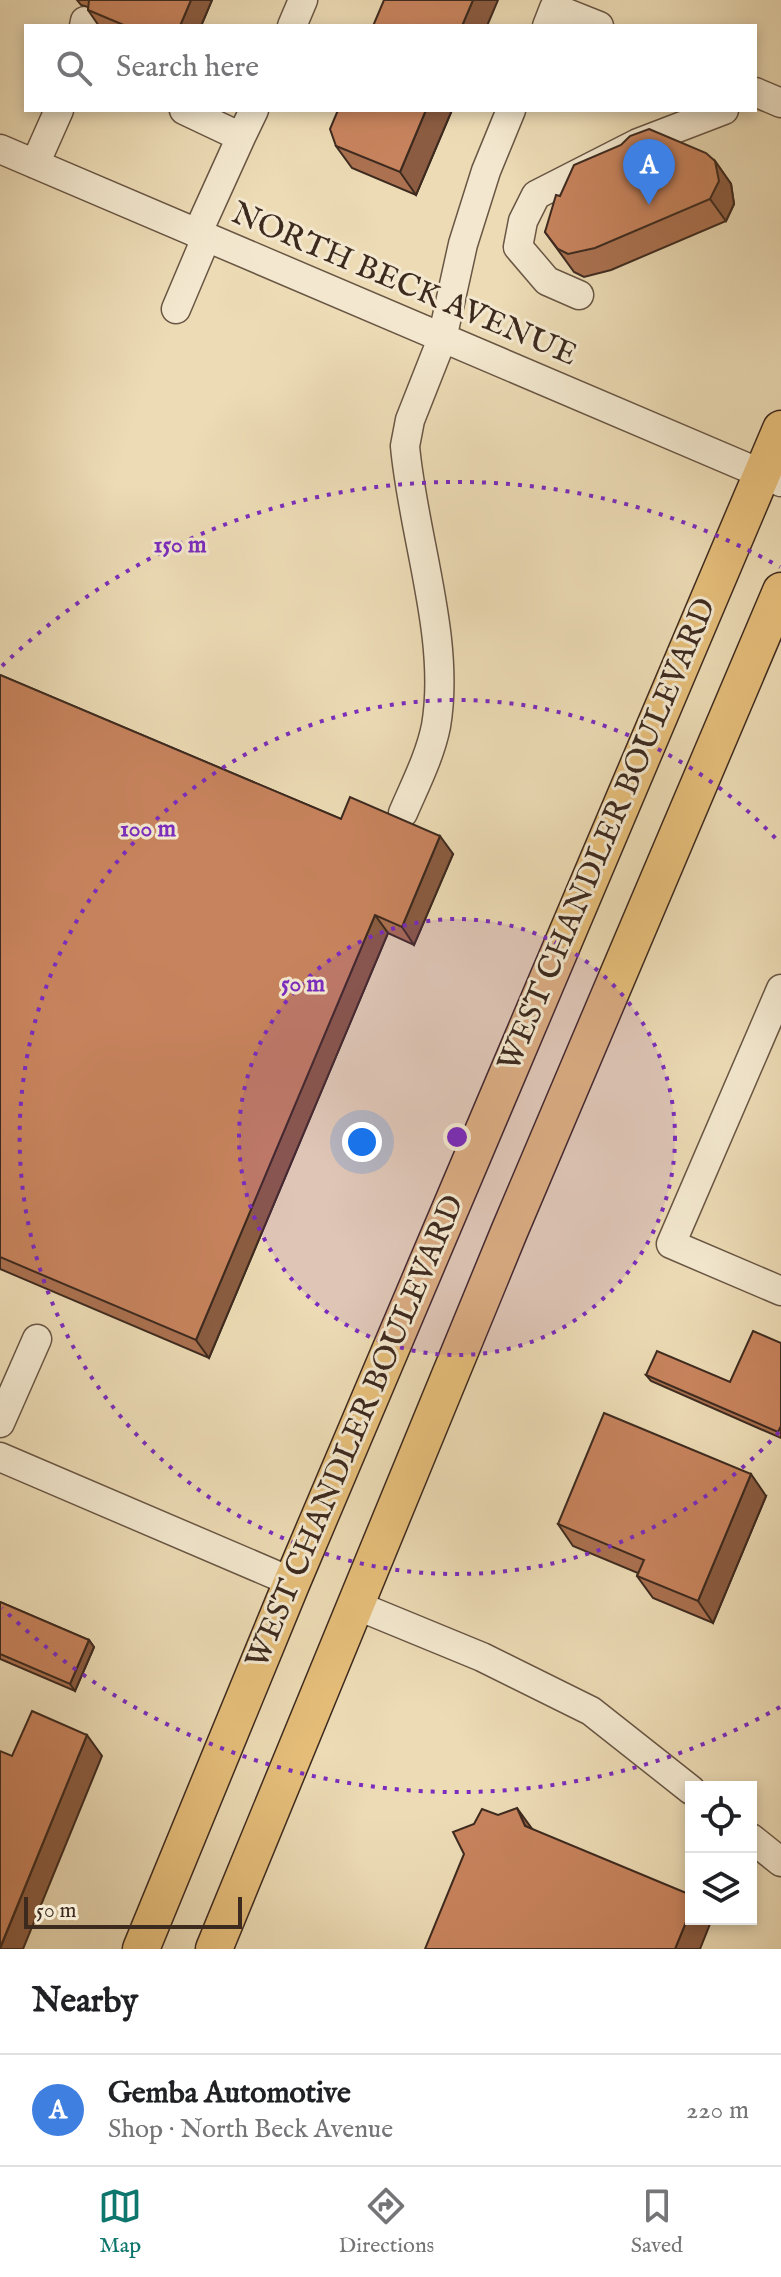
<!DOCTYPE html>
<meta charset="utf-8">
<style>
:root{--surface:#fff;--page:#f2f2f2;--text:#202124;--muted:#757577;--line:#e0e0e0;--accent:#0f766e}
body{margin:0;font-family:"IM FELL English",serif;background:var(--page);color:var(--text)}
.controls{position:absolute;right:24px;bottom:24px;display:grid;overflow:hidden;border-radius:0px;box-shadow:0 4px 12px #0003}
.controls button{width:72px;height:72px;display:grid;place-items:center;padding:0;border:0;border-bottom:2px solid var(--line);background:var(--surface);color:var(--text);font:40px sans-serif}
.scale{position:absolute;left:24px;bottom:20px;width:218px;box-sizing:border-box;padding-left:8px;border:4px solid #3d2a1f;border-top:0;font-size:22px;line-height:28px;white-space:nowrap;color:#3d2a1f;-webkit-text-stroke:6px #f3e8cf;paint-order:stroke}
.you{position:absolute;left:362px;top:1142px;width:28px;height:28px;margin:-20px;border:6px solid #fff;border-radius:50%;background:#1a73e8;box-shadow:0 0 0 12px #1a73e833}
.badge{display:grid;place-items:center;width:52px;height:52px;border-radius:50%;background:var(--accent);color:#fff;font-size:26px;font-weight:700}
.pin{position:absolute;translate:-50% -66px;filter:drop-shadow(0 2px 4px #0008)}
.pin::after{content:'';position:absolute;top:42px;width:28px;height:24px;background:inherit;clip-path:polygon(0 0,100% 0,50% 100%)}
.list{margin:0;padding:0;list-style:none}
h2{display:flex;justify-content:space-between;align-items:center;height:104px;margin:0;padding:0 32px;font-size:34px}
h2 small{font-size:26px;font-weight:400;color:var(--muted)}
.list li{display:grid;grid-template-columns:52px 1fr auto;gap:24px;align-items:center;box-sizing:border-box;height:112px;padding:0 32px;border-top:2px solid var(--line)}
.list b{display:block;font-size:30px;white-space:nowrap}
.list p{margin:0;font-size:26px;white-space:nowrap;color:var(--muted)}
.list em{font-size:26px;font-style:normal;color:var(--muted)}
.icon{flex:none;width:44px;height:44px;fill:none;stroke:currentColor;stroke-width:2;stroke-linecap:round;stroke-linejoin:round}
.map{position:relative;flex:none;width:781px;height:1949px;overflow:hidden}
.search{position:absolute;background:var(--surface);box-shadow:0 4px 12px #0003;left:24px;right:24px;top:24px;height:88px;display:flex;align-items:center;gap:20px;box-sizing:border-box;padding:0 28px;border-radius:0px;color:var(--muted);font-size:30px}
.sheet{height:216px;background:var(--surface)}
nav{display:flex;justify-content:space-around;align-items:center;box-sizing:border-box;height:112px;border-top:2px solid var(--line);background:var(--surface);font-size:22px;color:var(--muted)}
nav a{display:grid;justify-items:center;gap:4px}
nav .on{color:var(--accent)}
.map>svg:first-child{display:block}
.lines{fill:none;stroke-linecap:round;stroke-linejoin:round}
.minor-casing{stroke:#695644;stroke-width:31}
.major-casing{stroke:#3d2a1f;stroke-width:39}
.minor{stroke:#f3e8cf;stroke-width:28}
.major{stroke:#e6be7a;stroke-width:36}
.wall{fill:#ab7150;stroke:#3d2a1f;stroke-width:2}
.shaded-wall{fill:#8b5c41;stroke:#3d2a1f;stroke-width:2}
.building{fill:#c7835d;stroke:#3d2a1f;stroke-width:2}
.ring{fill:none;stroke:#7b2cbf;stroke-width:4;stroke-dasharray:4 8}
.labels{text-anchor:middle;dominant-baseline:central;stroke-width:6;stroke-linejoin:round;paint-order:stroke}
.street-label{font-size:32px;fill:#3d2a1f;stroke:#f3e8cf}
.centre{fill:#7b2cbf;stroke:#f3e8cf;stroke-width:4}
.ring-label{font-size:24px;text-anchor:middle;font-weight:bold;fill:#7b2cbf;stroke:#f3e8cf;stroke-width:6;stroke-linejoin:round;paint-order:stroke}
</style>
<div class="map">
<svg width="781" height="1949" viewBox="0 0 781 1949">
<rect width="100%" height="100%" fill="#ecdbb5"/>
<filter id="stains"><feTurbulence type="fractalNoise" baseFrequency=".0025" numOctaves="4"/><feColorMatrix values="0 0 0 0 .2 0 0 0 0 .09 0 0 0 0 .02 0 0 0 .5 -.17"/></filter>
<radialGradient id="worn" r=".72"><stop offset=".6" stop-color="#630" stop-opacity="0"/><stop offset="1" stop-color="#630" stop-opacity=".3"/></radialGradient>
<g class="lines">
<defs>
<path id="minor" d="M 84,26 L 85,21
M 292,26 L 303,0
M 547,26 L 554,8 L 599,26
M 755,92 L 781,103
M 184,110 L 241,137 L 197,234
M 241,137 L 254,110
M 0,149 L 781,482
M 35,164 L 59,110
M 579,295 L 547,281 L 518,247 L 523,221 L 536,195 L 638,143 L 724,110
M 176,309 L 206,238
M 403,813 C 415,785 430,756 436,726 C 451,638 413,536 405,446 L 410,420 L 442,339 L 463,244 L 486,171 L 511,110
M 781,989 L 671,1244 L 781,1291
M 0,1423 L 37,1339
M 0,1457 L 292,1582
M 358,1606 L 482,1657 L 591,1711 L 691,1790
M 751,1838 L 781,1862"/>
<path id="major" d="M 141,1949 L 292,1582 L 781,429
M 214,1949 L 509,1232 L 781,591"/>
</defs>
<use href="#minor" class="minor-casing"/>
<use href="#major" class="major-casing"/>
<use href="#minor" class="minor"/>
<use href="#major" class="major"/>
</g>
<path class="wall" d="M 77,0 L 212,0 L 201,26 L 99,26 L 88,10 L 88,7 L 81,5 Z
M 452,110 L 416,195 L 352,168 L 336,146 Z
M 715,161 L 731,184 L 734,204 L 726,221 L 611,270 L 584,277 L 574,272 L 545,232 L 560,196 Z
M 0,675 L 341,819 L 453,854 L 414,945 L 388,933 L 209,1358 L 0,1269 Z
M 781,1343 L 781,1438 L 651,1381 L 646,1375 L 730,1382 Z
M 766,1496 L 713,1623 L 653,1598 L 637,1576 L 638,1573 L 573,1546 L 558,1524 Z
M 0,1602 L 89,1640 L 94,1647 L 75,1691 L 0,1659 Z"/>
<path class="shaded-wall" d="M 191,0 L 212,0 L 201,26 L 180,26 Z
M 473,0 L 498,0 L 487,26 L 462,26 Z
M 426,110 L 452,110 L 416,195 L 400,172 Z
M 715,161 L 731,184 L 734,204 L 726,221 L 710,199 Z
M 440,836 L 453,854 L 414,945 L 402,927 Z
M 375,915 L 388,933 L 209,1358 L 196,1340 Z
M 751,1474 L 766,1496 L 713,1623 L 698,1601 Z
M 89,1640 L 94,1647 L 75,1691 L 70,1684 Z
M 87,1735 L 102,1756 L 23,1949 L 0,1949 Z
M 517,1808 L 533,1830 L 525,1826 Z
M 691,1910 L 691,1919 L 712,1919 L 700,1949 L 675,1949 Z"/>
<path class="building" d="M 89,0 L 191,0 L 180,26 L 126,26 L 88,10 Z
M 384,0 L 473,0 L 462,26 L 373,26 Z
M 338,110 L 426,110 L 400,172 L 336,146 L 330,129 Z
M 649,129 L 706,153 L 715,161 L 719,181 L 710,199 L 595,248 L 568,254 L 558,249 L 545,232 L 556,195 L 560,196 L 574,165 L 621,145 L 630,136 Z
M 0,675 L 341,819 L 350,797 L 440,836 L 402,927 L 375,915 L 196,1340 L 0,1257 Z
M 753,1331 L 781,1343 L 781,1426 L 778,1432 L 646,1375 L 657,1351 L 730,1382 Z
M 604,1413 L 751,1474 L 698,1601 L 637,1576 L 644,1560 L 558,1524 Z
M 0,1602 L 89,1640 L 70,1684 L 0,1654 Z
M 32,1711 L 87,1735 L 0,1948 L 0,1751 L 12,1756 Z
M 517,1808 L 525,1826 L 691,1895 L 691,1910 L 675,1949 L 425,1949 L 464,1854 L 453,1832 L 474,1824 L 482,1809 L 498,1815 Z"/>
<circle cx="457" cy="1137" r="218" fill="#7b2cbf" fill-opacity=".12"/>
<g class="ring">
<circle cx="457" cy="1137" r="218"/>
<path d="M779 1432A437 437 0 1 1 779 842"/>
<path d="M780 1707A655 655 0 0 1 2 1608M2 666A655 655 0 0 1 780 567"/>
</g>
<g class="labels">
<g class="street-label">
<text transform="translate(404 285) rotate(23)">NORTH BECK AVENUE</text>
<text transform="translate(608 835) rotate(-67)">WEST CHANDLER BOULEVARD</text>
<text transform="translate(356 1432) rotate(-67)">WEST CHANDLER BOULEVARD</text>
</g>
</g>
<circle cx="457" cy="1137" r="12" class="centre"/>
<g class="ring-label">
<text x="180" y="552">150 m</text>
<text x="148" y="836">100 m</text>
<text x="303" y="991">50 m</text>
</g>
<rect width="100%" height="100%" filter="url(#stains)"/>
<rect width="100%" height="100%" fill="url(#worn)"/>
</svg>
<div class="controls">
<button><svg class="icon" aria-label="locate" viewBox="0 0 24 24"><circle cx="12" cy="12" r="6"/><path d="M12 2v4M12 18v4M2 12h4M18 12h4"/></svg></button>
<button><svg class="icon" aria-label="layers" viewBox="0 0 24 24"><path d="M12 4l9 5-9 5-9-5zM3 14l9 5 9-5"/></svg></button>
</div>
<div class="scale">50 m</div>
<div class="you"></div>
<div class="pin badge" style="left:649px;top:205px;background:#3f7fe0">A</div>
<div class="search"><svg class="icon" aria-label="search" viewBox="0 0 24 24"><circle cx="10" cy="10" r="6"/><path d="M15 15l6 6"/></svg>Search here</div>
</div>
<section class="sheet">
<h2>Nearby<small></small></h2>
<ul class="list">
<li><span class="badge" style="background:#3f7fe0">A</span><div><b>Gemba Automotive</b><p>Shop · North Beck Avenue</p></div><em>220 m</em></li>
</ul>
</section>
<nav>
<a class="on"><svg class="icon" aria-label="map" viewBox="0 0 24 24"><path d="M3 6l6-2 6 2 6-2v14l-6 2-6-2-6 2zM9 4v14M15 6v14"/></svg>Map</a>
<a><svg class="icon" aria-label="directions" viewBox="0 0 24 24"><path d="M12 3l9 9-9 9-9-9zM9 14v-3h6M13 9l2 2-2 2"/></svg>Directions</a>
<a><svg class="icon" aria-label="saved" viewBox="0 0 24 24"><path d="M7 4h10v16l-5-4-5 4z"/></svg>Saved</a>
</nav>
